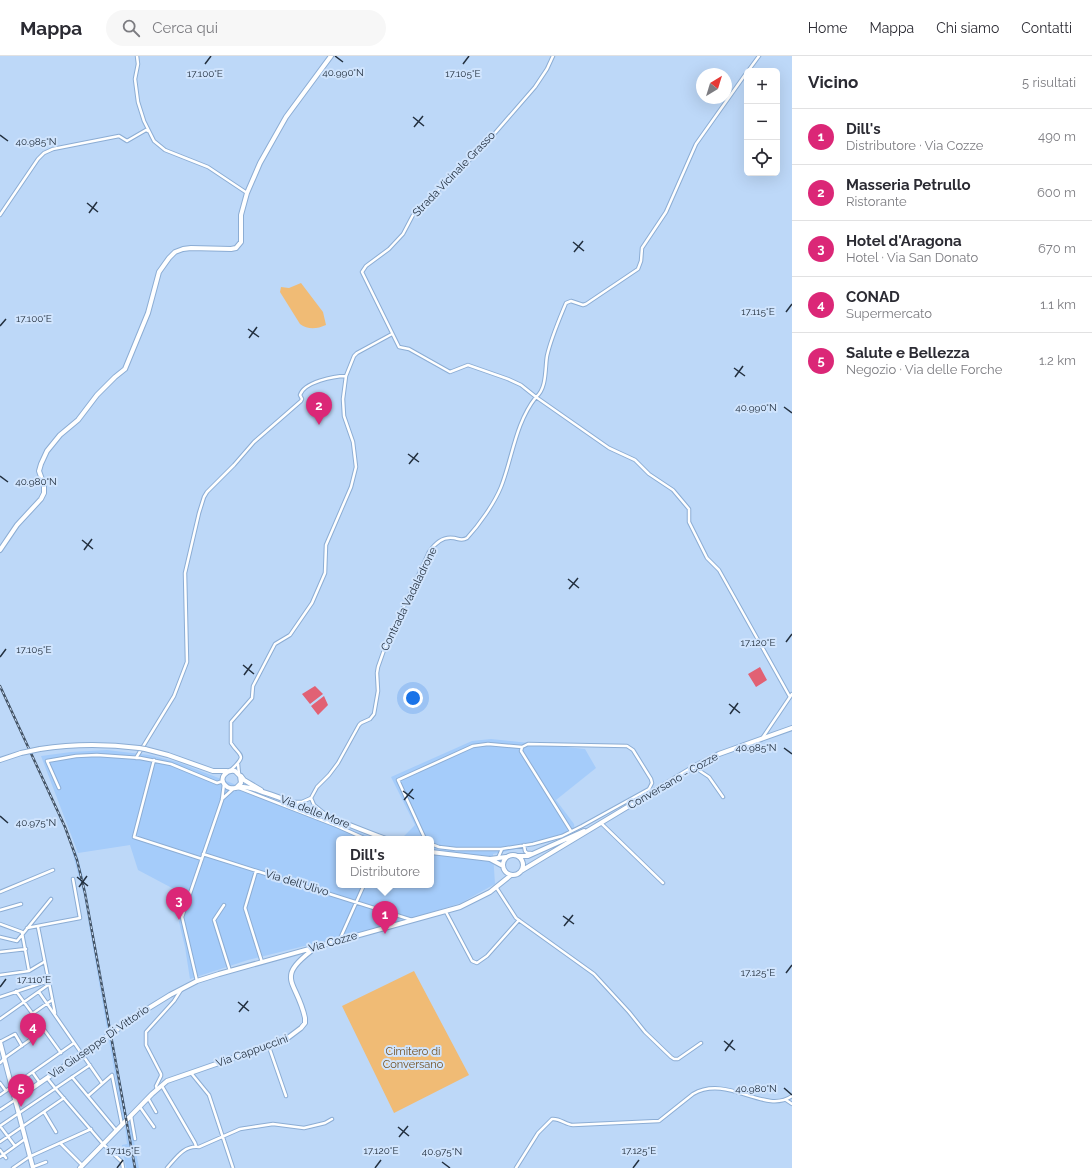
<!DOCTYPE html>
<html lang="it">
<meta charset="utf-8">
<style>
:root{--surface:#fff;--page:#f7f7f7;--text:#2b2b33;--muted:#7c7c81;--line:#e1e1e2;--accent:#db2777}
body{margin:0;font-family:Raleway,sans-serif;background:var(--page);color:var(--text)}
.controls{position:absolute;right:12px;top:12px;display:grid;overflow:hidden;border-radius:6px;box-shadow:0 4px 16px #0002}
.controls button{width:36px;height:36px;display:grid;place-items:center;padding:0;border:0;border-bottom:1px solid var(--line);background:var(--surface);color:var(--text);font:20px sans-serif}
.compass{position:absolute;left:696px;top:12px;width:36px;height:36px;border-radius:50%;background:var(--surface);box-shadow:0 4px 16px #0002;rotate:38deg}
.you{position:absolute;left:413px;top:642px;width:14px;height:14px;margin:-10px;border:3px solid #fff;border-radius:50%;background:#1a73e8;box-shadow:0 0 0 6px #1a73e833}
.badge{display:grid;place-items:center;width:26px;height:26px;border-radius:50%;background:var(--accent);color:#fff;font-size:13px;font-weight:700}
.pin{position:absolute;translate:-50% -33px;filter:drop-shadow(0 1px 2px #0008)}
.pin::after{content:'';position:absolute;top:21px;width:14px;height:12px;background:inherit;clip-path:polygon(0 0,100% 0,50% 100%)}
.popup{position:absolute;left:336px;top:780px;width:98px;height:52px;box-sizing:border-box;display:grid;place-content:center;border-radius:6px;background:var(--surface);filter:drop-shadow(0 1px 3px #0005);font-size:13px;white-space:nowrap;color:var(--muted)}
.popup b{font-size:15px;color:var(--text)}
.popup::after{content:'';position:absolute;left:50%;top:100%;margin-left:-8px;border:8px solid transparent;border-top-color:var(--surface)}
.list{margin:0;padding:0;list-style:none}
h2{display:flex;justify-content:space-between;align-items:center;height:52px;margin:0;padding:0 16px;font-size:17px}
h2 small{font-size:13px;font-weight:400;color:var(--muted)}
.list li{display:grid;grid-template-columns:26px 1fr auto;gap:12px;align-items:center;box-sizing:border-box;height:56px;padding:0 16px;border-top:1px solid var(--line)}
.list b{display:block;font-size:15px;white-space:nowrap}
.list p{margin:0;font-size:13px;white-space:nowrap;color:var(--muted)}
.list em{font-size:13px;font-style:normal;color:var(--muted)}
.icon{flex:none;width:22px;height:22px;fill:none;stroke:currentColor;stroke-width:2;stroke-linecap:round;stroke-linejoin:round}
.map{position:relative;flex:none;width:792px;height:1112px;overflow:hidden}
header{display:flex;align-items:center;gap:24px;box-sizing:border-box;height:56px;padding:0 20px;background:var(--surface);border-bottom:1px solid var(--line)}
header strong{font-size:19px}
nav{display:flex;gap:22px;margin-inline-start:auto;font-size:14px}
.search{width:280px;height:36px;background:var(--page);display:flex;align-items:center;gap:10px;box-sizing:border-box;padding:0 14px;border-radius:22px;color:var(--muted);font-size:15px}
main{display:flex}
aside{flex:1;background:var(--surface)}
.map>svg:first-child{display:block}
.built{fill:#a5ccfa}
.green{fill:#f0bb75}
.water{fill:#e16174}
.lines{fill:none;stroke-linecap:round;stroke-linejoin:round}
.street-casing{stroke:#8cadd4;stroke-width:4.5}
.secondary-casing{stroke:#8cadd4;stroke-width:6}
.street{stroke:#fff;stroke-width:2.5}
.secondary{stroke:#fff;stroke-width:4}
.rail-casing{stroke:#435365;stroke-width:2.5}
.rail{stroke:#d0e4fd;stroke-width:1;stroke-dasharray:3;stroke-linecap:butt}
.secondary-bridge-casing{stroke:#8cadd4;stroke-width:6;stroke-linecap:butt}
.secondary-bridge{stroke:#fff;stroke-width:4}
.ticks{fill:none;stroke:#23303f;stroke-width:1.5}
.labels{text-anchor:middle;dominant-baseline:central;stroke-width:4;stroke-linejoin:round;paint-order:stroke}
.street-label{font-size:11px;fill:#23303f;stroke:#d0e4fd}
.park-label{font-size:11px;fill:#715022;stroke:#d0e4fd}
.ticks-label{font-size:10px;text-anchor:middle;fill:#23303f;stroke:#d0e4fd;stroke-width:4;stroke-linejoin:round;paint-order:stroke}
</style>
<header>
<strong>Mappa</strong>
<div class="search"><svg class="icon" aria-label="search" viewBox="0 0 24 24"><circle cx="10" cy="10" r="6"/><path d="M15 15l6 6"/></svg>Cerca qui</div>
<nav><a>Home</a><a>Mappa</a><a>Chi siamo</a><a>Contatti</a></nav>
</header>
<main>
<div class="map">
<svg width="792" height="1112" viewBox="0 0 792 1112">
<rect width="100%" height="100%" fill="#bdd8f8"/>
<path class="built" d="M 491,683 L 585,693 L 596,712 L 556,744 L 574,768 L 575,776 L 550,786 L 493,798 L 495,828 L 461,847 L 401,866 L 248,904 L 190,923 L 185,891 L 179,866 L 187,840 L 138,814 L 130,789 L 78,797 L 41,700 L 71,696 L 107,694 L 149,699 L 177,706 L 376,783 L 339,783 L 339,829 L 431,829 L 431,783 L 401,783 L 415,769 L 391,721 L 472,685 Z
M 76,794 L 84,825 L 127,1060 L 128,1066 L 130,1065 L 132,1075 L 139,1112 L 126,1112 L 122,1089 L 127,1088 L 125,1070 L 122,1059 L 84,840 L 72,795 Z"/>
<path class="green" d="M 301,227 L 323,256 L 326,269 C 317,273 308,274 300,268 L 280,236 L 281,231 L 289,232 Z
M 414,915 L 469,1019 L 394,1057 L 342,950 Z"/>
<path class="water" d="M 760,611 L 767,624 L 756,631 L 748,618 Z
M 315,630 L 323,638 L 310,648 L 302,638 Z
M 324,640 L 328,649 L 318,659 L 311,650 Z"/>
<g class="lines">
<defs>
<path id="street" d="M 137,0 L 138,8 L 135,23 L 138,46 L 144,65 L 154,85 L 165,94 L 208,111 L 247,137
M 553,0 L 547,13 L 535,31 L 482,92 L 413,159 L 403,178 L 389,193 L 366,210 L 362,216 L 399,291 L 409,293 L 450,316 L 468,309 L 508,323 L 521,329 L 536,341 C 547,333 545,311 547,300 C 551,282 559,264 566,247 L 571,245 L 583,249 L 586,248 L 638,213 L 641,205 L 642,192 L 666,156 L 696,88 L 747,16
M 748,15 L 759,0
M 0,159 L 38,103 L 44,97 L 53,93 L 119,80 L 127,85 L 146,74 L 148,75
M 763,681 L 792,638
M 522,691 L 521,695 L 571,775
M 136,702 L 174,640 L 187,606 L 185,517 L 199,457 L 204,441 L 207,436 L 234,409 L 254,386 L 301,345 L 302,343 L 300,339 C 304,326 334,320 346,320
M 154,704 L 134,781 L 202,803
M 238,708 L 239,718
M 697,709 L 700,715 L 709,721 L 723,741
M 231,714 C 248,698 240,701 231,687 L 231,666 L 252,642 L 253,630 L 275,588 L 290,579 L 312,547 L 325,517 L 326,489 L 351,431 L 356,411 L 353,386 L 344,360 L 343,343 L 346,320 L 354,300 L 357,297 L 392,278
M 59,732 L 47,705 L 76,700 L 97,699 L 140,702 L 171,708 L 217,727 L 223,725
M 239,732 L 337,770 L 366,783
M 311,742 L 317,731 L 329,719 L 338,707 L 359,669 L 361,667 L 370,663 L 374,658 L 378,635 L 377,617 L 378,611 L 384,594 L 429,496 C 435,487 443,480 454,482 C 459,483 462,485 467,482 C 479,469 494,448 501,431 C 513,400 515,368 536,341 L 609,392 L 635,404 L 649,418 L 673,434 L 689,453 L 689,466 L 707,502 L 719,514 L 790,641
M 222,743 L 233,733
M 293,746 L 302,746 L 311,742 L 314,749 L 325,758
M 601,767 L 663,827
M 425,783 L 398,724 L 473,690 L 488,688 L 522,691 L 528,688 L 627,690 L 633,694 L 651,723 L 652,727 L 649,733 L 582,770 L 562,780 L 533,788 L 501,793 L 456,793 L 439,791 L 431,788
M 524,789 L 525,795 L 527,797 L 531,797
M 203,798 L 412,864
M 498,802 L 502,793
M 256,815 L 245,852 L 262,906
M 496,831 L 516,862 L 594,918 L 629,956 L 645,976 L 671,1001 L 674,1003 L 678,1003 L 701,987
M 0,836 L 53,814
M 224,849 L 214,864 L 230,915
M 0,854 L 21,848
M 446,856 L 472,905 L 477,907 L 487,900 L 519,864
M 0,868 L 22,876
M 38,871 L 55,957
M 27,872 L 80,862 L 73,823
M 22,877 L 29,915
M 0,881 L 17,885 L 51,843
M 339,885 L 364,829
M 0,896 L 26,893
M 0,919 L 29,915 L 44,906
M 197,925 L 182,861 L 222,744 L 224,728
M 16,935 L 61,997
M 39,936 L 102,1027
M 0,941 L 48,925
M 32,958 L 52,944
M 0,963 L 48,929
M 0,986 L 15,978 L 22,990
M 269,991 L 286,1040
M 0,1007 L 6,1001 L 44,974
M 33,1017 L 40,1027
M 191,1017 L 209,1039 L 233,1112
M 112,1019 L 122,1069
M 72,1021 L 116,1074
M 47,1022 L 55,1032 L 103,1088 L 122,1106 L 123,1112
M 0,1027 L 6,1035
M 162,1030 L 195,1087 L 196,1090
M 157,1033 L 156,1030 L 161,1020 L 161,1018 L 146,989 L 146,976 L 174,945 L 181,934
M 0,1039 L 74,987
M 88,1040 L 112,1019
M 148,1042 L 156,1056
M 786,1044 L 792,1048
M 140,1051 L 154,1071
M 0,1054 L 15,1044
M 44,1056 L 56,1076
M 131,1060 L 135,1083
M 0,1086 L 64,1042
M 60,1087 L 82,1109
M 15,1090 L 0,1070 L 90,1009
M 0,1094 L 6,1102
M 0,1101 L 25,1083
M 33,1111 L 46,1106
M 13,1112 L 29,1101 L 91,1073
M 167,1112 C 176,1102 184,1089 199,1091 L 240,1073 L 273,1068 L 304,1072 L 325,1067 L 332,1063
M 516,1112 L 538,1077 L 552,1063 C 560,1062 566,1069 573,1069 L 659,1065 L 693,1038 C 728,1018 765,1059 792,1040"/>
<path id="secondary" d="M 0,494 L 17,469 L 41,443 L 44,437 L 44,429 L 39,415 L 41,408 L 47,395 L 60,379 L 78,364 L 97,339 L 115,321 L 125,313 L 148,257 L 159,216 L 169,202 L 175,196 L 183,193 L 191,192 L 231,193 L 236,192 L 241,186 L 241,159 L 247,137 L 260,107 L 286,61 L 331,0
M 40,693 C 73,688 106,688 139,692
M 145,693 L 168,699 L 213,715 L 227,715
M 0,704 L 21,697
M 241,720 L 244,724 L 261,734
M 236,732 L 241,727 L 240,720 L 235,715 C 227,713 218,722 225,729 C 230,735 236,731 242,731 C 249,730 259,735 266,737 C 279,741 293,747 306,752 C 333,762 359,773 386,783
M 431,796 L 490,803 L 506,801
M503 809a10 10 0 1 1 20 0a10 10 0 1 1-20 0Z
M 518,800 L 528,800 L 584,775
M 490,803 L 503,810
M 521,815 L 697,709 L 719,698 L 792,672
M 0,986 L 33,1112
M 15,1044 L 144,955 L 170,939 L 197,925 L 219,918 L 460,851 L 490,836 L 511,819
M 80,1112 L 152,1038 L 167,1025 L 285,984 L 301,972 L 305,967 L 305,962 C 297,924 273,923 315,892"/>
</defs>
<use href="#street" class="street-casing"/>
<use href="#secondary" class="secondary-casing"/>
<use href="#street" class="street"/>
<use href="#secondary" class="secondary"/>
<defs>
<path id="rail" d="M 0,630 L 65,771 L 77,804 L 85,837 L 135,1112"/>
</defs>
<use href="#rail" class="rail-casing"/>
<use href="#rail" class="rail"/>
<defs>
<path id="secondary-bridge" d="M 139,692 L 145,693
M 21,697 L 40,693"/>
</defs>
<use href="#secondary-bridge" class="secondary-bridge-casing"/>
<use href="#secondary-bridge" class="secondary-bridge"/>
</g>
<path class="ticks" d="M 335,0 L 343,6M 205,8 L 211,0M 463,8 L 469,0M 413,61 L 424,70M 414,71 L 423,60M 0,79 L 8,85M 87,147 L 98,156M 89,157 L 97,146M 573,186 L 584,195M 574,196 L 583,185M 786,256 L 792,248M 0,270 L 6,263M 248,273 L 259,281M 249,282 L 257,271M 734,312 L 745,320M 735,321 L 743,310M 784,351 L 792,357M 408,398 L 419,406M 409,408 L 418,397M 0,420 L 8,426M 82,484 L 93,493M 84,494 L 92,483M 568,523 L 579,532M 569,533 L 578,522M 786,586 L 792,578M 0,601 L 6,593M 243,609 L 254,618M 244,619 L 252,608M 729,648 L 740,657M 730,658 L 738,647M 784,692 L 792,698M 403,735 L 414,743M 404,744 L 413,733M 0,760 L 8,767M 77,821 L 88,830M 79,831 L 87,820M 563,860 L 574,868M 564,870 L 573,859M 786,917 L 792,909M 0,931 L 6,923M 238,946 L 249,955M 239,956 L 248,945M 724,985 L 735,994M 725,995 L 733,984M 784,1032 L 792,1039M 398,1071 L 409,1080M 399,1081 L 408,1070M 442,1106 L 450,1112M 117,1112 L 123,1104M 375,1112 L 381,1104M 633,1112 L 639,1104"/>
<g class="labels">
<g class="street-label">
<text transform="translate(454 118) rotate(-46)">Strada Vicinale Grasso</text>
<text transform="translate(409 543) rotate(-64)">Contrada Vadaladrone</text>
<text transform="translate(673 725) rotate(-30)">Conversano - Cozze</text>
<text transform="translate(315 756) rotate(21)">Via delle More</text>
<text transform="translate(297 827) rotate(17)">Via dell'Ulivo</text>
<text transform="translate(333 886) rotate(-16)">Via Cozze</text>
<text transform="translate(99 986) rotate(-35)">Via Giuseppe Di Vittorio</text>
<text transform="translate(252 995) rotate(-20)">Via Cappuccini</text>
</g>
<g class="park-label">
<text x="413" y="995">Cimitero di<tspan x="413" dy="13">Conversano</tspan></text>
</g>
</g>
<g class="ticks-label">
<text x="343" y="20">40.990°N</text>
<text x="463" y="21">17.105°E</text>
<text x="205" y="21">17.100°E</text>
<text x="36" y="89">40.985°N</text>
<text x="758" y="259">17.115°E</text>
<text x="34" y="266">17.100°E</text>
<text x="756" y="355">40.990°N</text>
<text x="36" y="429">40.980°N</text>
<text x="758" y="590">17.120°E</text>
<text x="34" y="597">17.105°E</text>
<text x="756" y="695">40.985°N</text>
<text x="36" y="770">40.975°N</text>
<text x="758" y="920">17.125°E</text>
<text x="34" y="927">17.110°E</text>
<text x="756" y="1036">40.980°N</text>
<text x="123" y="1098">17.115°E</text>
<text x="381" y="1098">17.120°E</text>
<text x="639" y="1098">17.125°E</text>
<text x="442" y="1099">40.975°N</text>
</g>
</svg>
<div class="controls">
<button>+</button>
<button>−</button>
<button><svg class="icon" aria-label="locate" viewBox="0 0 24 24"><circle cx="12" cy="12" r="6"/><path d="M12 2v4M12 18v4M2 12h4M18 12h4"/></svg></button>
</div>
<svg class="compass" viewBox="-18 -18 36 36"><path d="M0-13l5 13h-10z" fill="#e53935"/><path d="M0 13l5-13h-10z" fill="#7c7c81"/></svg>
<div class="you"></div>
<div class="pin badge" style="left:385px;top:878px">1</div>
<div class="popup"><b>Dill's</b>Distributore</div>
<div class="pin badge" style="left:319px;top:369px">2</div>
<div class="pin badge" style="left:179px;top:864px">3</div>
<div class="pin badge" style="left:33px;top:990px">4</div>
<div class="pin badge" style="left:21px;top:1051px">5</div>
</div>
<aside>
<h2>Vicino<small>5 risultati</small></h2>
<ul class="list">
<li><span class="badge">1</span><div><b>Dill's</b><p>Distributore · Via Cozze</p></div><em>490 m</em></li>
<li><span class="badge">2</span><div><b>Masseria Petrullo</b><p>Ristorante</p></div><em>600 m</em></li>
<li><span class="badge">3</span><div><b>Hotel d'Aragona</b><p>Hotel · Via San Donato</p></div><em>670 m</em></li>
<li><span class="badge">4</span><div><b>CONAD</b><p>Supermercato</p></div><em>1.1 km</em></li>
<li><span class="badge">5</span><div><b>Salute e Bellezza</b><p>Negozio · Via delle Forche</p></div><em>1.2 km</em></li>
</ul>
</aside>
</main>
